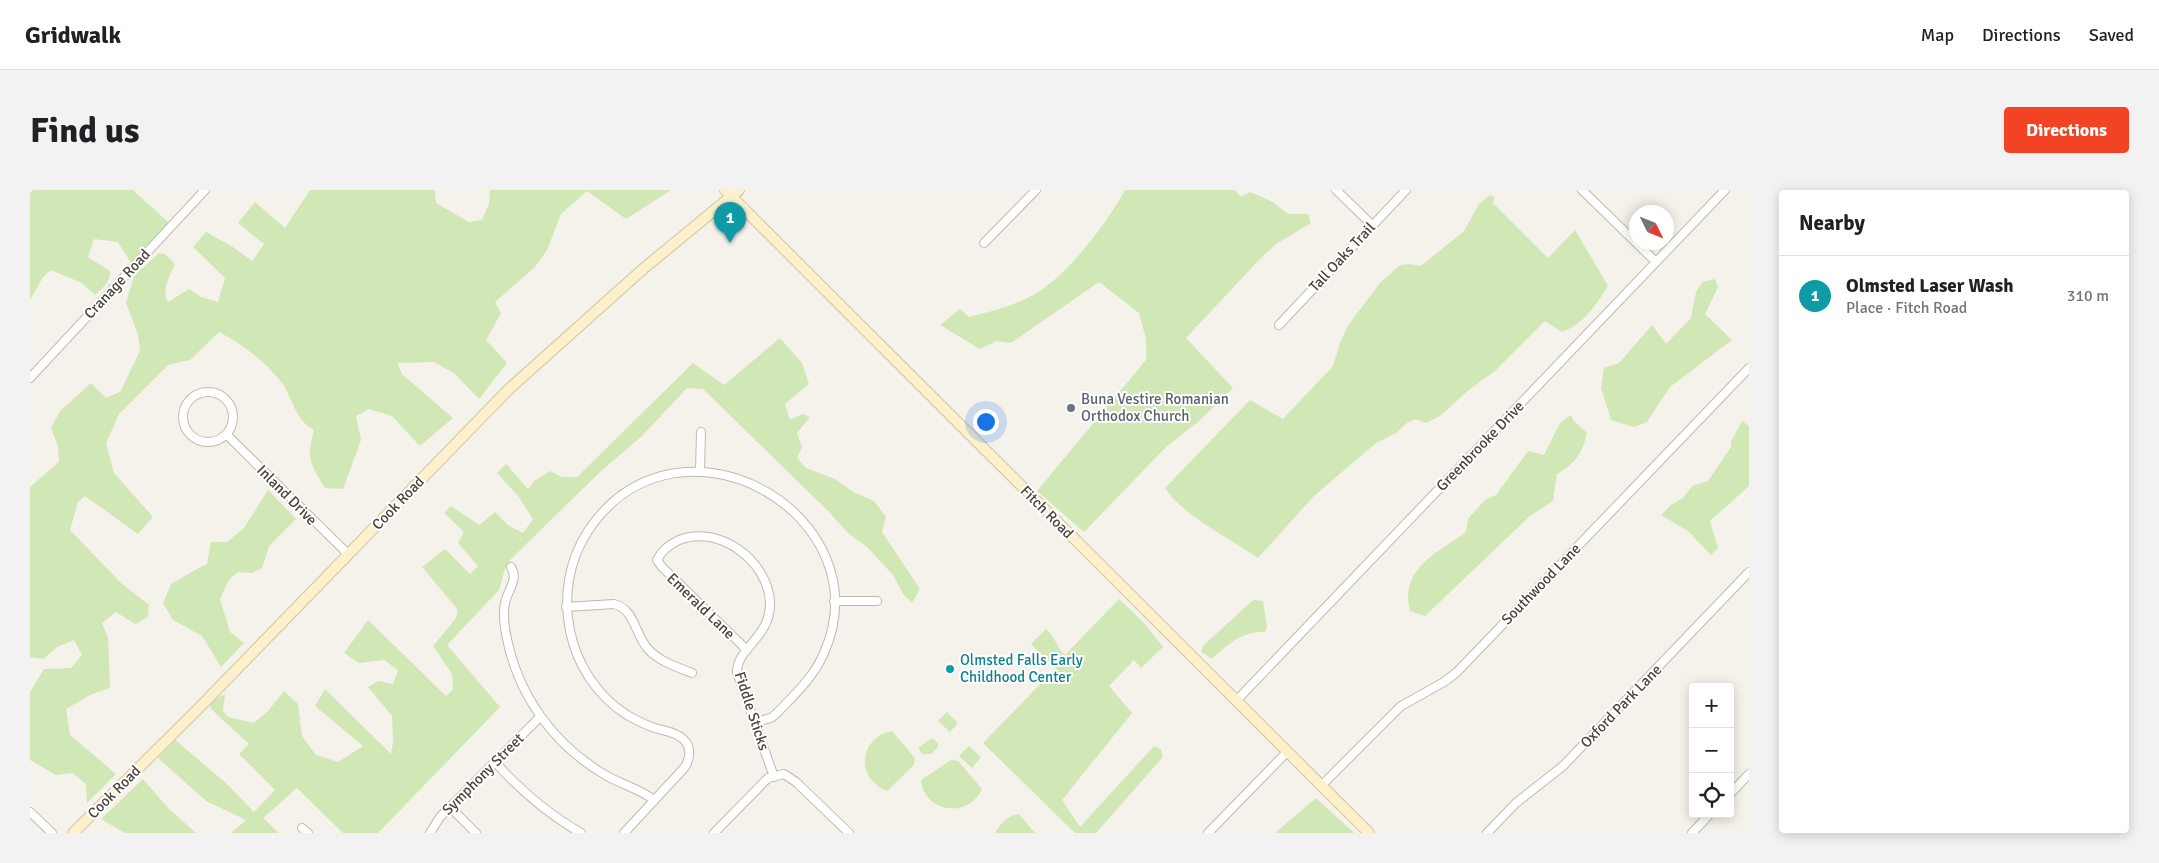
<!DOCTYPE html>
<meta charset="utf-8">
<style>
:root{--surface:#fff;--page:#f2f2f2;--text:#202124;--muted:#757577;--line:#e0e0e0;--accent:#f24424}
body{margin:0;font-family:Signika,sans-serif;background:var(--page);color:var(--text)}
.controls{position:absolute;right:15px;bottom:15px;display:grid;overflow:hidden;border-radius:5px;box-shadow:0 2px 12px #0003}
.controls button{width:45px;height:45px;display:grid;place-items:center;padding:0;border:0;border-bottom:1px solid var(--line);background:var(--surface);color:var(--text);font:25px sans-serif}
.compass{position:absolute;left:1599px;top:15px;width:45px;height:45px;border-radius:50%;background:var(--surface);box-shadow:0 2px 12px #0003;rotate:133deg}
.you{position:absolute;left:955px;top:231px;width:18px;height:18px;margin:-12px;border:4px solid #fff;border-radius:50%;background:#1a73e8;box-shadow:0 0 0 8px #1a73e833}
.badge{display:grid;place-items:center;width:32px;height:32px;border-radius:50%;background:var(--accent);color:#fff;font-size:16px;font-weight:700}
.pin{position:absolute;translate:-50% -41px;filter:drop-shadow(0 1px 2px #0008)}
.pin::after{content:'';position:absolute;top:26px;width:18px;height:15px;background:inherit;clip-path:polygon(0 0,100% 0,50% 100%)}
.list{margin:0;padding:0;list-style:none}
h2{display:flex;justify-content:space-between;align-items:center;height:65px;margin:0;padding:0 20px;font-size:21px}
h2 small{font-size:16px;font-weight:400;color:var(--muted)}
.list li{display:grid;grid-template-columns:32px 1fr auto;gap:15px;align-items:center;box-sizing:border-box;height:80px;padding:0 20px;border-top:1px solid var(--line)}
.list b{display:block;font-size:19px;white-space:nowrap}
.list p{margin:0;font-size:16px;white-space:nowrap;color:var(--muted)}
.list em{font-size:16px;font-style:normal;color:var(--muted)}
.icon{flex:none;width:28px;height:28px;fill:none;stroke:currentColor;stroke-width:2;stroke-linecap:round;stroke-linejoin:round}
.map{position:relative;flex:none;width:1719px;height:643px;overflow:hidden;border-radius:5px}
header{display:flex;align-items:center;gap:30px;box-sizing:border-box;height:70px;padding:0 25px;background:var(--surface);border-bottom:1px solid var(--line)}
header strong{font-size:24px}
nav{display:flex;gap:28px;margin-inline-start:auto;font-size:18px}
.intro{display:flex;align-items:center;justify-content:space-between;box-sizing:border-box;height:120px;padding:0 30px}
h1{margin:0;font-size:35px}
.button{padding:12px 22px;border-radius:5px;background:var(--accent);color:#fff;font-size:18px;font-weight:700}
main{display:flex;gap:30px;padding:0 30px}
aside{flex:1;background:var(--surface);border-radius:5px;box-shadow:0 2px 12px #0003}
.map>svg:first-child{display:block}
.green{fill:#d1e7b5}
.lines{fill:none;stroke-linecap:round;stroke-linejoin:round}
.street-casing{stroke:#c0baad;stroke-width:10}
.secondary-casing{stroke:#d3c59c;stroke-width:12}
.street{stroke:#fff;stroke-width:8}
.secondary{stroke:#fdf1cd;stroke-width:10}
.worship-dot{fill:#6b7280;stroke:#fff;stroke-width:2}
.culture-dot{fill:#0f9aa8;stroke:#fff;stroke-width:2}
.labels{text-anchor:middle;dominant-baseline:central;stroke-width:4;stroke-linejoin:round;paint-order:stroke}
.street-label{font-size:15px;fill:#494339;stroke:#fff}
.worship-label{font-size:15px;fill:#5b616d;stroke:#fff;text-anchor:start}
.culture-label{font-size:15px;fill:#0d838f;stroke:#fff;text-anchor:start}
</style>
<header>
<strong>Gridwalk</strong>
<nav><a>Map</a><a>Directions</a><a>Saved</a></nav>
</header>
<div class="intro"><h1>Find us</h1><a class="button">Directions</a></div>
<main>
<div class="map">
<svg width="1719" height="643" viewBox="0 0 1719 643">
<rect width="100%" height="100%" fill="#f5f2eb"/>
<path class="green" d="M 0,0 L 103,0 L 139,33 L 101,73 L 88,52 L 64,49 L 58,67 L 80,81 C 81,92 72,98 65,105 L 52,93 L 21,80 L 13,87 L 0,110 Z
M 280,0 L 405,0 L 406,13 L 439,32 L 452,30 L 459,14 L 460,0 L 641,0 L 596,29 L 557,1 L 531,24 L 517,60 L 505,77 L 465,112 L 471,123 L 456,150 L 477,173 L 449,209 L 425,184 L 404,172 L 367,173 L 372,184 L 423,228 L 390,256 L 362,226 L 339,219 L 326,226 L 331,250 L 313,299 L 295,298 C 280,273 276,269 284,240 C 265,230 263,209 252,193 C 236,172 212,154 189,142 L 160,170 L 138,175 L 89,224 L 76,253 L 84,283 L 123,327 L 108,344 L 55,306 L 48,312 L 40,340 L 91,393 L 119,415 L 118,427 L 105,434 L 86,422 L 72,433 L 78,448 L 80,498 L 62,504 L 36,519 L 40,545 L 86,584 L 57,613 L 56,594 L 43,583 L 26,585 L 0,570 L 0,502 L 14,479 L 41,478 L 52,465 L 44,450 L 27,457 L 14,469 L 0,467 L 0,297 L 29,272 L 28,256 L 21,238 L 30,221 L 61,193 L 76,208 L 90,202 L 110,161 L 108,145 L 96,113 L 104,86 L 129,63 L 135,64 L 145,74 C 140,86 131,100 138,112 L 159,99 L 171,107 L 188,112 L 195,88 L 163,57 L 176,42 L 203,57 L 222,71 L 234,54 L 208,33 L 225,12 L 255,38 Z
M 1095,0 L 1205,0 L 1211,7 L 1220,2 L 1243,12 L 1258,24 L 1278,24 L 1281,33 L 1246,54 L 1227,72 L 1156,148 L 1203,198 L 1168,232 L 1137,256 L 1054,342 L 1007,301 L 1116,170 L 1116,149 L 1109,123 L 1069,92 L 981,153 L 966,151 L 950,159 L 910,135 L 930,119 L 939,127 C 962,121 984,116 1005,104 C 1038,85 1077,33 1095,0 Z
M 1460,5 L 1465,7 L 1463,13 L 1518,68 L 1545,40 L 1578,96 C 1566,115 1554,134 1532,142 L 1515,131 L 1465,181 L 1440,199 L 1410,226 L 1396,233 L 1385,229 L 1377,233 L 1366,243 L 1346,253 L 1284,306 L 1228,368 C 1202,350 1151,324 1135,298 L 1220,210 L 1253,229 L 1303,176 L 1310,153 L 1319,134 L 1350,93 L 1370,75 L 1380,74 L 1391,76 L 1434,41 L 1449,14 Z
M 1685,89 L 1688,97 L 1675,124 L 1702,150 L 1640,197 L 1617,232 L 1604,237 L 1581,230 L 1571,198 L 1574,178 L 1589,173 L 1622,135 L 1636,154 L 1661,128 L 1666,102 L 1672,92 Z
M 750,148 L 772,173 L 779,194 L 755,214 L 760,230 L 772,224 L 780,227 L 767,243 L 772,257 L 767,268 L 776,278 L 805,289 L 823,302 L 844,311 L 856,327 L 852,342 L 890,399 L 882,413 L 873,404 L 863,385 L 837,357 L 819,344 L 799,322 L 673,199 L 657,198 L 613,245 L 569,283 L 481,369 L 475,379 L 469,400 L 417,455 L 470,517 L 348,643 L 313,643 L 267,598 L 233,628 L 249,643 L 201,643 L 216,630 L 176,611 L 128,568 L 145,550 L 196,593 L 224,622 L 245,600 L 209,564 L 219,554 L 181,519 L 180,512 L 195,504 L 193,521 L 198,527 L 224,533 L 238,521 L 254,501 L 268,514 L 272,546 L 286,565 L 308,572 L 333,556 L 285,516 L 295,499 L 361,564 L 363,552 L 362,526 L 338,497 L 348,491 L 363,494 L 368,480 L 354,470 L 329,473 L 314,463 L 338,430 L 416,506 L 423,499 L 422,484 L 403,456 L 426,428 L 428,420 L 392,377 L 415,359 L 440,384 L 448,376 L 428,353 L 434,342 L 414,323 L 421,316 L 449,335 L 465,322 L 478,335 L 493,343 L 503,329 L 488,306 L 467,283 L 476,274 L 498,299 L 504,291 L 520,281 L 532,287 L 547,287 L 663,173 L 694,195 Z
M 1541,225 L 1543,230 L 1557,243 C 1552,264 1546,273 1527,284 L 1523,311 L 1500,326 L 1395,426 L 1380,421 C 1369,378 1408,363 1436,342 L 1438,329 L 1455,310 L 1466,305 L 1498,261 L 1514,265 L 1530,233 Z
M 1712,231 L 1719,236 L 1719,296 L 1680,331 L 1688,358 L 1681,365 L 1658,341 L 1631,325 L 1641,315 L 1654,307 L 1662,296 L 1678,291 L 1701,257 L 1701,252 Z
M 238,300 L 266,329 L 239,356 L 232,378 L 222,383 L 208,382 L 199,390 L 190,409 L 200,442 L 214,453 L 191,477 L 172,446 L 143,430 L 133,413 L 141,394 L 167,379 L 177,374 L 181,352 L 197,352 L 214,338 Z
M 1089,409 L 1115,434 L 1133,457 L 1111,478 L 1104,470 L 1079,496 L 1102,523 L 1032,610 L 1050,637 L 1124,556 L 1131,559 L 1133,567 L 1066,643 L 1045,643 L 953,553 L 1026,478 L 1001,454 L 1016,439 C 1025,447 1027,457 1035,465 Z
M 1223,410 L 1233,411 L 1237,437 L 1235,442 C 1212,441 1198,454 1182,469 L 1171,462 L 1173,456 Z
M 917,522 L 928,533 L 920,542 L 908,531 Z
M 862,541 L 885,568 L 884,575 L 857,601 C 825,589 829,547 862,541 Z
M 902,548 L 908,553 L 908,557 L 901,564 L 892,564 L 888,558 Z
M 939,556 L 951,567 L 942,578 L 929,566 Z
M 921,570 L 928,571 L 952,599 C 939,629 894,623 891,590 Z
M 113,589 L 139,619 L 166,643 L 95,643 L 71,629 Z
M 1286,608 L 1324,643 L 1245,643 Z
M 989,624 L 1005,643 L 965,643 C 971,633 977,626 989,624 Z"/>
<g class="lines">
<defs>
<path id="street" d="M 1306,0 L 1342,35
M 1552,0 L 1626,72
M 954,53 L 1006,0
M 1249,135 L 1376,0
M 0,188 L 175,0
M153 227a25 25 0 1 1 50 0a25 25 0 1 1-50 0Z
M 197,245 L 318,364
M 670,281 L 671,242
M 481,377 C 489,390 477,401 475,413 C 473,423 474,434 476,444 C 487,504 523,555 577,586 C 593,595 610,599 624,610
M 804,411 L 847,411
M 536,417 L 584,414 C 605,419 605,445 618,459 C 630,472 647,477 662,483
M 717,460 L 632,377 L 627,370 C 632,360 639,355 649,350 C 689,334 738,371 740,412 C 741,448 707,457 707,482 L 744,587
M 1206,511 L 1695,0
M 465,572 C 491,601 518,624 551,643
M 1291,596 L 1371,516 L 1414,492 L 1427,482 L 1719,178
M 1700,604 L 1719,584
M 420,617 L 446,643
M 0,622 L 22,643
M 272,638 L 278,643
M 400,643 L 410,627 L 510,527
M 594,643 L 655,577 C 660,568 662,557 653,549 C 646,542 634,541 625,538 C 615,535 606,530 597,525 C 536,486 519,401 558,341 C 648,206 855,325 794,463 C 784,487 764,505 747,523 L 741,528 L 725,532
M 684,643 L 738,588 L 754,584 L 766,592 L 819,643
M 1178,643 L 1257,562
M 1457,643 L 1486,613 L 1533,576 L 1719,382
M 1662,643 L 1680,624"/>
<path id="secondary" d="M 695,0 L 1339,643
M 43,643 L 167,520 L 479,199 L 613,79 L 709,0"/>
</defs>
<use href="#street" class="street-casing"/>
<use href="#secondary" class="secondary-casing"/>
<use href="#street" class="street"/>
<use href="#secondary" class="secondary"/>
</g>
<circle class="worship-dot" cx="1041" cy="218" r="5"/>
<circle class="culture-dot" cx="920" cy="479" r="5"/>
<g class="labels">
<g class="street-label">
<text transform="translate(1312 67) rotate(-47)">Tall Oaks Trail</text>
<text transform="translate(87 94) rotate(-47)">Cranage Road</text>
<text transform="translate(1450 256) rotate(-46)">Greenbrooke Drive</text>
<text transform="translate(257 305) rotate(45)">Inland Drive</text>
<text transform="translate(368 313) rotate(-46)">Cook Road</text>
<text transform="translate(1017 322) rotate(45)">Fitch Road</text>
<text transform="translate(1511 394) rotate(-46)">Southwood Lane</text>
<text transform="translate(671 416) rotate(44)">Emerald Lane</text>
<text transform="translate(1591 516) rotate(-46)">Oxford Park Lane</text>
<text transform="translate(722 521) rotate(72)">Fiddle Sticks</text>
<text transform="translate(453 584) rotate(-45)">Symphony Street</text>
<text transform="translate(84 602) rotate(-45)">Cook Road</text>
</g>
<g class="worship-label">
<text x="1051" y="209">Buna Vestire Romanian<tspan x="1051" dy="17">Orthodox Church</tspan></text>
</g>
<g class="culture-label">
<text x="930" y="470">Olmsted Falls Early<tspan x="930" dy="17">Childhood Center</tspan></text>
</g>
</g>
</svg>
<div class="controls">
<button>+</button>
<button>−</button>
<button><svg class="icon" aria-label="locate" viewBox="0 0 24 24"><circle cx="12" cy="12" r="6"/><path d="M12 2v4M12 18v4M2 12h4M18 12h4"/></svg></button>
</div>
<svg class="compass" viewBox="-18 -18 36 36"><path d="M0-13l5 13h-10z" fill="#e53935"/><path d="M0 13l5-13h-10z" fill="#757577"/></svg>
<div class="you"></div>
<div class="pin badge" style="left:700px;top:53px;background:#0f9aa8">1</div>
</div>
<aside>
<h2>Nearby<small></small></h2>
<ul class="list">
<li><span class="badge" style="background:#0f9aa8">1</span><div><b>Olmsted Laser Wash</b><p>Place · Fitch Road</p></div><em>310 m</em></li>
</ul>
</aside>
</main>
